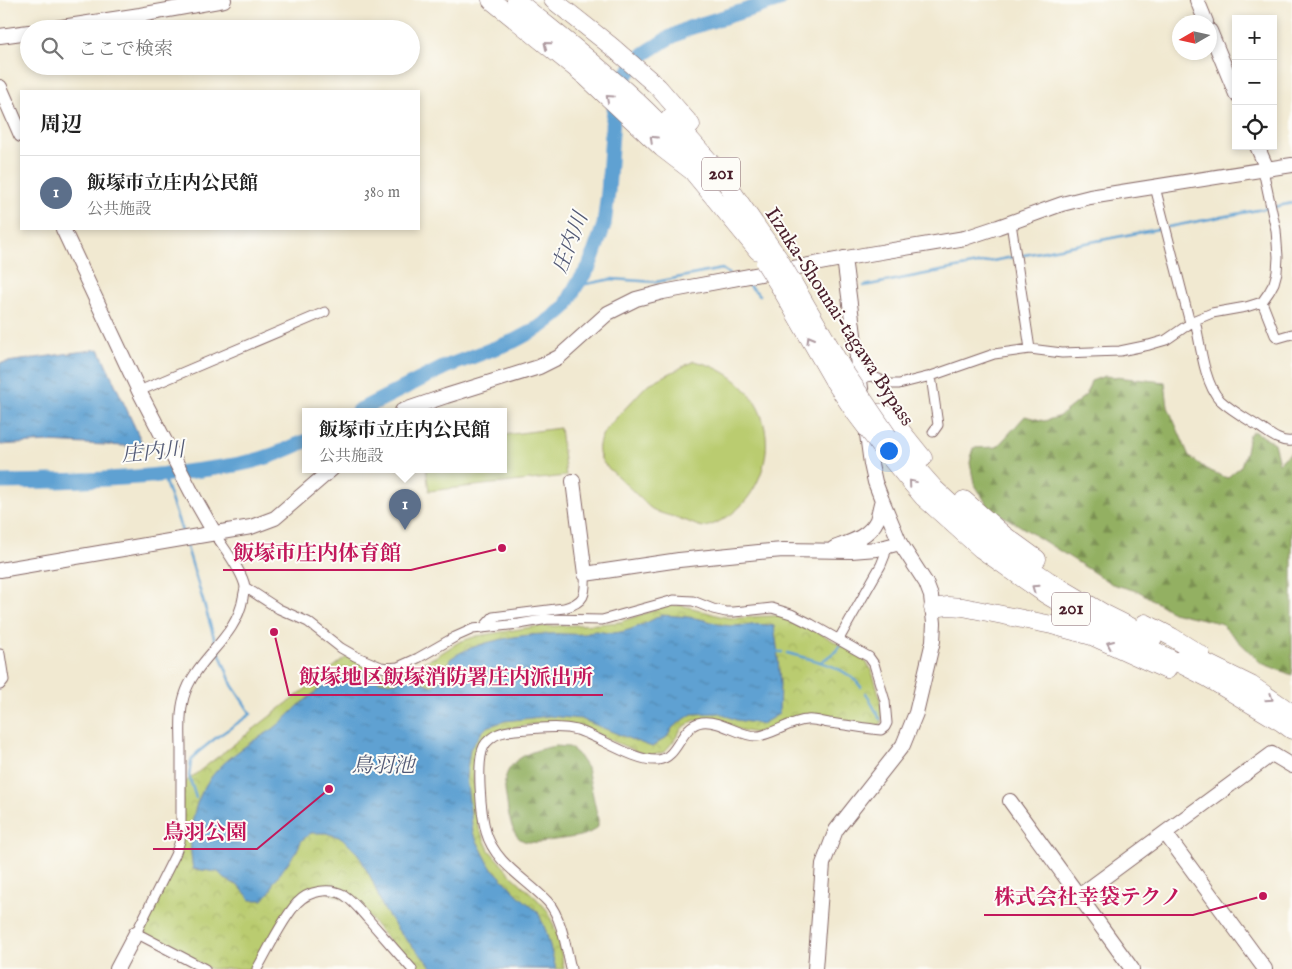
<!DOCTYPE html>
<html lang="ja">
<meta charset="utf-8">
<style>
:root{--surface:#fff;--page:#f2f2f2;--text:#222;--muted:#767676;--line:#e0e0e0;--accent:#c8321e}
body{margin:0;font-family:"IM FELL English","Noto Serif JP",serif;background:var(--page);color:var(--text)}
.controls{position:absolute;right:15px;top:15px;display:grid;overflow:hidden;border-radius:0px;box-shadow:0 2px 8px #0003}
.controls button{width:45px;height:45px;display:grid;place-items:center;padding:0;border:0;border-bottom:1px solid var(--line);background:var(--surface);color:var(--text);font:25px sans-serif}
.compass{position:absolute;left:1172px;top:15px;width:45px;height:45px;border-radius:50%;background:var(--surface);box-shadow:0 2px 8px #0003;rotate:261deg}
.you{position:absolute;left:888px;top:450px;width:18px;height:18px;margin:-12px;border:4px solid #fff;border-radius:50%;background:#1a73e8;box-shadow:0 0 0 8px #1a73e833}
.badge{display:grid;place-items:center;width:32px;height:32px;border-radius:50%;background:var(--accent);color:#fff;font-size:16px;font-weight:700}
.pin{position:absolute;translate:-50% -41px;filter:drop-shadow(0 1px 2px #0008)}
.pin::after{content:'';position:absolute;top:26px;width:18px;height:15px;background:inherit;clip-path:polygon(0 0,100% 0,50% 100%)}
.popup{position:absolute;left:302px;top:408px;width:205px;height:65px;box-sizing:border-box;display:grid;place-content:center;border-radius:0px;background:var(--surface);filter:drop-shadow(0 1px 4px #0005);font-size:16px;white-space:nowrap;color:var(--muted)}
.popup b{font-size:19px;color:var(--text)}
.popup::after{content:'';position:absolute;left:50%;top:100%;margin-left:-10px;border:10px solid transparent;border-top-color:var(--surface)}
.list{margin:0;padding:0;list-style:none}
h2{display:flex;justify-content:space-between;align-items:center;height:65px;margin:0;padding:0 20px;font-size:21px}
h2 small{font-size:16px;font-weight:400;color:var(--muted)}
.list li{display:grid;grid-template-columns:32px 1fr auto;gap:15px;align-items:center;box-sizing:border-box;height:75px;padding:0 20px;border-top:1px solid var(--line)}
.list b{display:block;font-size:19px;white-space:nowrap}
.list p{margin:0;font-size:16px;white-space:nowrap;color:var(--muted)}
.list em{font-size:16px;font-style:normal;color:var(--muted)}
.icon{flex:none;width:28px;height:28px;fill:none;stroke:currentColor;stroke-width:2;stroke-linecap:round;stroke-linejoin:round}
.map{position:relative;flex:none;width:1292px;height:969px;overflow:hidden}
.search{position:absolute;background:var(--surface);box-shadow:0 2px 8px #0003;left:20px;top:20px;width:400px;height:55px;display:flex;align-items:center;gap:12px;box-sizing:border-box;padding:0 18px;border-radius:28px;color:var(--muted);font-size:19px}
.panel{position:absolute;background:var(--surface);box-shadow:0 2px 8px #0003;left:20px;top:90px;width:400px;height:140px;border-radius:0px}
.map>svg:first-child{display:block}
.forest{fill:url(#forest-firs);stroke:#6e6846}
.park{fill:url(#park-crowns);stroke:#82764d}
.pitch{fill:#bacc6f;stroke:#82764d}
.water{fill:url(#water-ripples);stroke:#54607e}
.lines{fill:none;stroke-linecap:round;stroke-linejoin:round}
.stream{stroke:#5ea1d2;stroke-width:2.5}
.river{stroke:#5ea1d2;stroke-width:15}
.street-casing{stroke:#846665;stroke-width:11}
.secondary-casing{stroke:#846665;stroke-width:16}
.highway-casing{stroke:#846665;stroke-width:19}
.street{stroke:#fff;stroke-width:9}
.secondary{stroke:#fff;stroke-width:14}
.highway{stroke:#fff;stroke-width:18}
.highway-bridge-casing{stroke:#846665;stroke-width:19;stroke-linecap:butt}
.highway-bridge{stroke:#fff;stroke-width:18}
.oneway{stroke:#ae9aa0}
.labels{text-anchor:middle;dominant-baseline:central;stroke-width:4;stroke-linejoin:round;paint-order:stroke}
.shield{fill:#fdfcf7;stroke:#806168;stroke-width:1}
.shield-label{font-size:19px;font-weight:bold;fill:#4a1f2b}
.street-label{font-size:20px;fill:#4a1f2b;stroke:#fdfcf7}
.water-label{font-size:21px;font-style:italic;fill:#535a76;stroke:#fdfcf7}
.leader{fill:none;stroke:#c2185b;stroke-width:2}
.callout-dot{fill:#c2185b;stroke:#fdfcf7;stroke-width:2}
.callout-label{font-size:21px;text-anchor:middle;font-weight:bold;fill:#c2185b;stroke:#fdfcf7;stroke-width:4;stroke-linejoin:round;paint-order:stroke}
</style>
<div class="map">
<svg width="1292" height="969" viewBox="0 0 1292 969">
<defs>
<pattern id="forest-firs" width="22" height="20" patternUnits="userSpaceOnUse" patternTransform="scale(1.25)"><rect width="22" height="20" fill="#93b062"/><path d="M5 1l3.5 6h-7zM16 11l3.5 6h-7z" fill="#7a8f51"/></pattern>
<pattern id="park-crowns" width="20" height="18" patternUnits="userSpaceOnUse" patternTransform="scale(1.25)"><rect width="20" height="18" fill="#bacc6f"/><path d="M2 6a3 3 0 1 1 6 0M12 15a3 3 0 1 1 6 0" fill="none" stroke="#a1af60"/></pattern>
<pattern id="water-ripples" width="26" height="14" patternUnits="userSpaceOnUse" patternTransform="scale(1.25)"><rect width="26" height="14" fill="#5ea1d2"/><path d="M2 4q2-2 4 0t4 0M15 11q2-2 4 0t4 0" fill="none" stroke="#5083ab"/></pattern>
</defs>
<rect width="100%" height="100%" fill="#fdfcf7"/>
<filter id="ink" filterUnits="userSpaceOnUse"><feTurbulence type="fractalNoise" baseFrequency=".02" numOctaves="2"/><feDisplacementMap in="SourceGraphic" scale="10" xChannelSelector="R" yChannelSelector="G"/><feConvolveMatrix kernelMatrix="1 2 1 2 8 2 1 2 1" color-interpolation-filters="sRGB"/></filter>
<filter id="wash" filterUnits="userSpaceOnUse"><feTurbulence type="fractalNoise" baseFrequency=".0096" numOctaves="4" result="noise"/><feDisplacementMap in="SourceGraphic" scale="20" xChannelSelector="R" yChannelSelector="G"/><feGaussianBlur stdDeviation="1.12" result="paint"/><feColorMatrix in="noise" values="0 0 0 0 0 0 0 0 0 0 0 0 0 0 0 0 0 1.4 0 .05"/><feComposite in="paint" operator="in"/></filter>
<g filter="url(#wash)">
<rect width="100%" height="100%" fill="#f1e9d1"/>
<path class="forest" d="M 1105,376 L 1165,382 L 1168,407 L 1189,456 L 1206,469 L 1227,478 L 1241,466 L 1246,451 L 1249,435 L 1254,431 L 1274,443 L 1279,463 L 1292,451 L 1292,675 L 1261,663 L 1220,623 L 1172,612 L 1140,592 L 1112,584 L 1017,524 L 989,508 L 974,483 L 970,463 L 973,448 L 997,447 L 1025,416 L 1044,421 L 1058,417 L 1086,395 L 1091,381 Z
M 556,746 L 569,747 L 577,753 L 587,768 L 598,819 L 598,827 C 588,836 575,837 562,839 C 551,840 530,846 520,839 C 512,833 510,819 508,811 C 507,801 504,789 505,780 C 509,757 536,749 556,746 Z"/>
<path class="park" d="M 669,605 C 675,605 682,605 688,607 C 703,610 717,617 733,618 C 745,618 758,616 771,616 C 774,616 779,615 782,616 C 795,618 857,653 866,662 C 875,672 885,712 881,724 L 877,726 L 811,716 L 755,733 L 695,720 L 682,728 L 673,742 L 664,752 L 651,756 L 638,752 L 578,726 L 556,723 L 535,724 L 506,729 L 491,733 L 480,743 L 473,771 L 478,826 L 489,850 L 511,875 L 537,899 L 547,910 L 558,936 L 564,969 L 414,969 L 358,905 L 318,888 L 305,891 L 295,900 L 254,969 L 210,969 L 143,932 L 141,927 L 177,858 L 184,783 L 344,659 L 349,656 L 382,673 L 394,675 L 435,657 L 459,642 L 477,636 L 532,627 L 598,624 L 620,622 Z"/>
<path class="pitch" d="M 694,361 C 748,372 781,423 760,476 C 753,494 741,509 724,519 C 718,522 709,527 703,527 C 696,526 688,521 681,519 C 672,516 660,514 652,509 C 647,506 643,500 638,496 C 627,485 616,475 605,465 C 595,453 598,441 606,429 L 647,385 Z
M 560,428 L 566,476 L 429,491 L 426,469 L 504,469 L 504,435 Z"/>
<path class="water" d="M 99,349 L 144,447 L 48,442 L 0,445 L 0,363 Z
M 661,615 C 674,616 687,616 700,619 C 708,620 715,624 723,625 C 740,628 757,622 774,626 L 777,646 L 780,683 L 779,714 L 762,724 L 736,720 L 719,713 L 692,714 L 673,727 L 667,737 L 652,747 L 630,739 L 581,719 L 549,716 L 505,721 L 487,727 L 482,732 L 470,749 L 466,777 L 473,833 L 490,866 L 518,895 L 538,912 L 546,931 L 556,969 L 434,969 L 400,933 L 383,908 L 372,880 L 358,854 L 342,838 L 326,833 L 311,833 L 302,840 L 296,852 L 273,883 L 271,890 L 263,900 L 251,900 L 239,886 L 225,879 L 218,872 L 193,869 C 190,854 190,838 192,823 C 199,785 216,767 247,745 C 255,739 264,735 273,729 C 282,722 290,714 298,706 C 314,693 330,681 347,669 L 362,670 L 378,681 L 389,683 L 397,682 L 406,676 L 432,686 C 444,679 447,673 450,659 C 473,642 521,634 549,634 C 561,633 573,635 584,634 C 588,633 591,632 595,631 C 600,631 605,633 611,633 C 627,633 647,623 661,615 Z"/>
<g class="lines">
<path class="stream" d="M 1274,207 L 1292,203
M 1168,227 L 1268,208
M 1019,256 L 1163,228
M 748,285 L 760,295
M 576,286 L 612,279 L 656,282 L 722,269 L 729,274
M 864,286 L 1013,257
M 163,476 L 183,534
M 186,544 L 216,644
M 778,652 L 782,652
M 787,653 C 812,660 845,665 861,687
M 821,662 L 836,651 L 840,645
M 866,693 L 880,719
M 196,798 L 189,776 L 191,761 L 197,753 L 217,737 L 251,714 L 232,685 L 218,649"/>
<path class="river" d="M 358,411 L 445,367 L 514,341 L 540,327 L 556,315 L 566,306 L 576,286 L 589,267 L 604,225 L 608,192 L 613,118 L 616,97 L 620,85 L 625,76 L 644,54 L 667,39 L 689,28 L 779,0
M 0,482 C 65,481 129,480 193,471 C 215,468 236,466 257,460 C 274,456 290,448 306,441"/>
</g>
</g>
<g filter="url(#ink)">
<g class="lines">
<defs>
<path id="street" d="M 1155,187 L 1190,323
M 1011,223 L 1030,349
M 1262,302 L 1275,335 L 1278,338 L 1292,334
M 1195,320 C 1200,342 1204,384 1220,400 C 1232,411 1247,419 1261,428 C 1270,434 1281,443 1292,441
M 931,376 L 938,425 L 933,432
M 860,378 L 872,376 L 890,384 L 899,384 L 931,376 L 994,354 L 1030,349 L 1062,353 L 1120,351 L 1149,345 L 1166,340 L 1195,320 L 1212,313 L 1246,307 L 1262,302 L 1269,292 L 1274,283 L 1277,272 L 1278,257 L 1276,230 L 1263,170
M 139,391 L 325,312
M 245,587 L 279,609 L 308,622 L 341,648 L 355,656 L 381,667 L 388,668 L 398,667 L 418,658 L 455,637 L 473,629 L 519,624 L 548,619 L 602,620 L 674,600 L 693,601 L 713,609 L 726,612 L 734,612 L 772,608 L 791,614 L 811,624 L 869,657 L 874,664 L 885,701 L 887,723 L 885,727 L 881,730 C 864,728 846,725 829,723 C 822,722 814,719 807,720 C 792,720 770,736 757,736 C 738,736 722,720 702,722 C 680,725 679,758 658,760 C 635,762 600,737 577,730 C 560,726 544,728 528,729 C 519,730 507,730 498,734 C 493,736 486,742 484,746 C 476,762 481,814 486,832 C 495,864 527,879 548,902 C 562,918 566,948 571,969
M 483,628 L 493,617 L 564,608 C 585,602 586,595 585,574
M 839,639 L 881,565 L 885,555 L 886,547
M 0,654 L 4,680 L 0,685
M 205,969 L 136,933 L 175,855 L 180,841 L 181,826 C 181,801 181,776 181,750 C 181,733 179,714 184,697 C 195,658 236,640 243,598 C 243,595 245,590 245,587 C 243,572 223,547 215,534
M 257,969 C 269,948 282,920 297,903 C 308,891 329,887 344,895 C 353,901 361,911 368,919 C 383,936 397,952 412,969"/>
<path id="secondary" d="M 1197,0 L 1206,22
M 49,29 L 140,15 L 224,0
M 1210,31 L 1236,94
M 0,36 L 29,32
M 0,87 L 21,135
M 1257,146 L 1267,169
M 63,229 L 139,391 L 195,499 L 215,534
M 844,258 L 862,396
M 402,411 L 446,396 L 539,367 L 559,357 L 608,313 L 636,299 L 663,292 L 863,255 L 965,238 L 998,227 L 1062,204 L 1090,197 L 1292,165
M 573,481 L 585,574 L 679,560 L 759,552 L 783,550 L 851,551 L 877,549 L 900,543
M 834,548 C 850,542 869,537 877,520 C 879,513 880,506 882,500
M 0,570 L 251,527 L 275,518 L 332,469
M 1010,801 L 1132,969
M 1165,833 L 1265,969
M 1079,896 L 1272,754 L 1292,766
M 117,969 L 136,933
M 815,969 L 823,864 L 836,830 L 903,745 L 916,713 L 933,641 L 934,623 L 931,596 L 926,583 L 900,543 L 882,500 L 875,482 L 871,464 L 866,427"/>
<path id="highway" d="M 491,0 L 585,76 L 662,148 L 692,171 L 758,251
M 516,0 C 577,50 647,102 696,165
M 553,0 L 611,46 L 658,87 L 691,125
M 670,118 L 689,138 L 718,171 L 779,259
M 793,283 L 844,371
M 780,287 L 834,381
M 864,413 L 883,413 L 890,417 L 923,458
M 888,436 L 935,489 L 991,541 L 1049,581 L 1105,614 L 1153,638
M 881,447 L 923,497 L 981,549 L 1045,594 L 1098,625 L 1159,653 L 1208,678 L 1281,722 L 1292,730
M 964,500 L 1004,535 L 1037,559
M 933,608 L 948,606 L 963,607 L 1052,625 L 1092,636 L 1167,670
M 1145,623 L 1172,637 L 1201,655
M 1186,653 L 1251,685 L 1292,713"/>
</defs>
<use href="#street" class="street-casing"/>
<use href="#secondary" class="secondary-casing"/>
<use href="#highway" class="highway-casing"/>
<use href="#street" class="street"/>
<use href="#secondary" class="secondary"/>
<use href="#highway" class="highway"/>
<defs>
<path id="highway-bridge" d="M 779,259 L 793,283
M 765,263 L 780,287
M 844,371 L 888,436
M 834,381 L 856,414 L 881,447"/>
</defs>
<use href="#highway-bridge" class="highway-bridge-casing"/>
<use href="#highway-bridge" class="highway-bridge"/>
</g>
<defs><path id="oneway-chevron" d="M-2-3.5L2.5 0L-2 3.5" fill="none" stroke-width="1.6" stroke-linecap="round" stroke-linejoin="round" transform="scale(1.25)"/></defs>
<g class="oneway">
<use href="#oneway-chevron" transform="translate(547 45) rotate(-141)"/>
<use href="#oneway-chevron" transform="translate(609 98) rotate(-138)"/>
<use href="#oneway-chevron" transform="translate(653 139) rotate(-136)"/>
<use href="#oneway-chevron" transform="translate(810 339) rotate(-120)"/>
<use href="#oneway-chevron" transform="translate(912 483) rotate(-130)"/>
<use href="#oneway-chevron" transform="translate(1035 588) rotate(-145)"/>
<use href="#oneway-chevron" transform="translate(1110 644) rotate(-156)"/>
<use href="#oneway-chevron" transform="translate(1270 698) rotate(34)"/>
</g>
</g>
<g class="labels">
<g class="shield">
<rect x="702" y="157.5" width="38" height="33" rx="4"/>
<rect x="1052" y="592.5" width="38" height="33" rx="4"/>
</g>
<g class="shield-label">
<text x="721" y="174">201</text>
<text x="1071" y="609">201</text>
</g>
<g class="street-label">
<text transform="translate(839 317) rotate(57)">Iizuka-Shounai-tagawa Bypass</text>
</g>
<g class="water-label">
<text transform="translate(571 243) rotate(-69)">庄内川</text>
<text transform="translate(153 453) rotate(-5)">庄内川</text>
<text x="383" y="766">鳥羽池</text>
</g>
</g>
<path class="leader" d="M502 548L411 570H223M274 632L289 695H603M329 789L257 849H153M1263 896L1193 915H984"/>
<g class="callout-dot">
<circle cx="502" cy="548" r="5"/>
<circle cx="274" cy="632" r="5"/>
<circle cx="329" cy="789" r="5"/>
<circle cx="1263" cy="896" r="5"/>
</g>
<g class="callout-label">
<text x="317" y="560">飯塚市庄内体育館</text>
<text x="446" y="684">飯塚地区飯塚消防署庄内派出所</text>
<text x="205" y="839">鳥羽公園</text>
<text x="1088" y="904">株式会社幸袋テクノ</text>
</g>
</svg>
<div class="controls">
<button>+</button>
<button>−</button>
<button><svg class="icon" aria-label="locate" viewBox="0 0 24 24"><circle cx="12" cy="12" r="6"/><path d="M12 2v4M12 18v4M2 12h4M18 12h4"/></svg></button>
</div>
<svg class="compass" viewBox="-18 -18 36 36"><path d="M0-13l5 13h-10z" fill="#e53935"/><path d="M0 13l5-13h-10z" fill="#767676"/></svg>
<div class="you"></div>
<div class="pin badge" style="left:405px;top:530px;background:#5c6f8a">1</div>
<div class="popup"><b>飯塚市立庄内公民館</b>公共施設</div>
<div class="search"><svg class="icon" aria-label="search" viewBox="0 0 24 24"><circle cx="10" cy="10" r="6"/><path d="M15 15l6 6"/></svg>ここで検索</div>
<section class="panel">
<h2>周辺<small></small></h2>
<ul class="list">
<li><span class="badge" style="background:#5c6f8a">1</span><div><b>飯塚市立庄内公民館</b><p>公共施設</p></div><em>380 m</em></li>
</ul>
</section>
</div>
